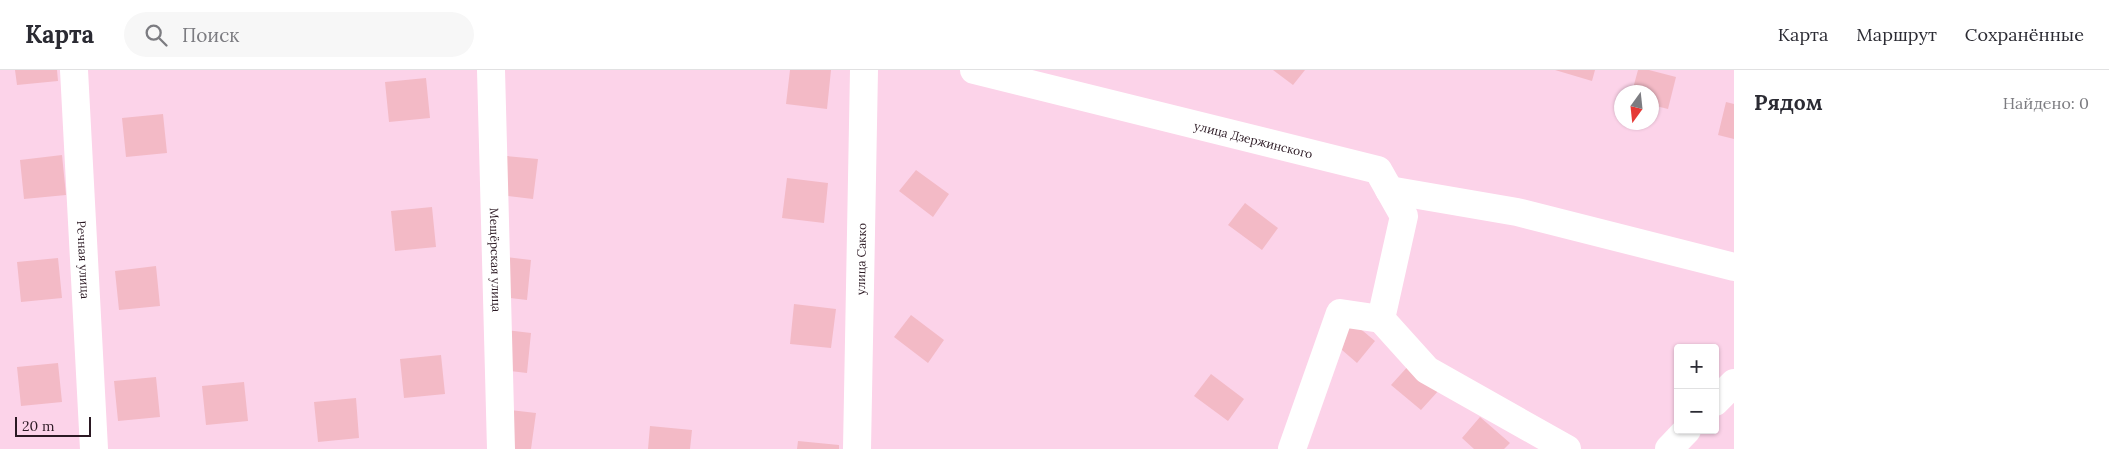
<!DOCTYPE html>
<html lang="ru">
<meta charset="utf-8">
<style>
:root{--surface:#fff;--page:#f7f7f7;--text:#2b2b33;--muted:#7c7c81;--line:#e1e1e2}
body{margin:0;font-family:Lora,serif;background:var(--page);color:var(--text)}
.controls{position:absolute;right:15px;bottom:15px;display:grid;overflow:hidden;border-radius:5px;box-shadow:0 1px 4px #0004}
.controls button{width:45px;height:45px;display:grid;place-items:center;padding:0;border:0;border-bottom:1px solid var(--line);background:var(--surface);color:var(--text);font:25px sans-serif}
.compass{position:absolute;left:1614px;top:15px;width:45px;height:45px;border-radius:50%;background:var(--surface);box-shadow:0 1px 4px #0004;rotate:195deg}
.scale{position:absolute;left:15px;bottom:12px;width:76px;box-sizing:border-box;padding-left:5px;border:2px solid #2b1923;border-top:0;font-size:14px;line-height:18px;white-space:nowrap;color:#2b1923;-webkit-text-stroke:4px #fcd3e9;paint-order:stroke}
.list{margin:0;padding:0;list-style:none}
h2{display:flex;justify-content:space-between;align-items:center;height:65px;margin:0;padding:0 20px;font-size:21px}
h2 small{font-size:16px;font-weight:400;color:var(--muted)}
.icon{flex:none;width:28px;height:28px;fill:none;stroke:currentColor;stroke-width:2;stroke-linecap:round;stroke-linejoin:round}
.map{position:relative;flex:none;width:1734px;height:379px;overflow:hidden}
header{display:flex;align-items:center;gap:30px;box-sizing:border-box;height:70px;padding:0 25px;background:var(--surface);border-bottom:1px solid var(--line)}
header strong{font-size:24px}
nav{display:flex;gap:28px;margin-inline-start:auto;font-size:18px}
.search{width:350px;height:45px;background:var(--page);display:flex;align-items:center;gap:12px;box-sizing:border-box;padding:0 18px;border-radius:28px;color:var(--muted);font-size:19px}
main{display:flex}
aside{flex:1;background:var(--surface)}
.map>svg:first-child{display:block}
.building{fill:#f3bac6}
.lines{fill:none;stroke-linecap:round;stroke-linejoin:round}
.minor{stroke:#fff;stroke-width:28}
.labels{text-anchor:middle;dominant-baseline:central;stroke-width:4.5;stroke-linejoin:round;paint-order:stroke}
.street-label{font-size:12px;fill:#2b1923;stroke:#fcd3e9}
</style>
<header>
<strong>Карта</strong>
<div class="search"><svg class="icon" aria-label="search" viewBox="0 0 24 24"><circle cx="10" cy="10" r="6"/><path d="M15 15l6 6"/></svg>Поиск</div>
<nav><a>Карта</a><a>Маршрут</a><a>Сохранённые</a></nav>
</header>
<main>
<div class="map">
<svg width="1734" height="379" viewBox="0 0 1734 379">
<rect width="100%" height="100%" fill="#fcd3e9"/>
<path class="building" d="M 15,0 L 57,0 L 58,11 L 17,15 Z
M 790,0 L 831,0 L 827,39 L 786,34 Z
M 1273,0 L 1305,0 L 1293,15 Z
M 1555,0 L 1595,0 L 1592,11 Z
M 1638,0 L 1649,0 L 1676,7 L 1668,39 L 1652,35 L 1652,22 L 1632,22 Z
M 426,8 L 430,48 L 389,52 L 385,12 Z
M 1726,32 L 1734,34 L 1734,69 L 1718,65 Z
M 163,44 L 167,83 L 126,87 L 122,48 Z
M 62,85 L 66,125 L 24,129 L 20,90 Z
M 496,85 L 538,89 L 533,129 L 492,124 Z
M 916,100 L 949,124 L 933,147 L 899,121 Z
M 787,108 L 828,113 L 824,153 L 782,148 Z
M 1245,133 L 1278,158 L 1262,180 L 1228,155 Z
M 432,137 L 436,177 L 395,181 L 391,141 Z
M 490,185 L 531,190 L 527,230 L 485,225 Z
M 58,188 L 62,228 L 21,232 L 17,192 Z
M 156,196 L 160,236 L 119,240 L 115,201 Z
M 794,234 L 836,239 L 831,278 L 790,274 Z
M 911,245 L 944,270 L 928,293 L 894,267 Z
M 1345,246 L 1375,271 L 1357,293 L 1327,267 Z
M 490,258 L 531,263 L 527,303 L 485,298 Z
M 441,285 L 445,324 L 404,328 L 400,289 Z
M 58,293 L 62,332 L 21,336 L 17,297 Z
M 1410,294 L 1440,319 L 1421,340 L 1391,315 Z
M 1211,304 L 1244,329 L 1228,351 L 1194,326 Z
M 156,307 L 160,347 L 118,351 L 114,311 Z
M 244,312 L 248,351 L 206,355 L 202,316 Z
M 356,328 L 359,368 L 318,372 L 314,332 Z
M 494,338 L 536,343 L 531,379 L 505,379 Z
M 1480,347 L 1510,373 L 1504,379 L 1474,379 L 1462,368 Z
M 650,356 L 692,360 L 690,379 L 648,379 Z
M 798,371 L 839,375 L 839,379 L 797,379 Z"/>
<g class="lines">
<g class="minor">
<path id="s1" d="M 74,0 L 94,379"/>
<path id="s2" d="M 491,0 L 501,379"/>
<path id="s3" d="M 974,0 L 1378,100 L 1404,146 L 1381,249 L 1427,300 L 1567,379"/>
<path d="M 1389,120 L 1517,142 L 1734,197"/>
<path d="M 1715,332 L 1734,313"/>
<path id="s4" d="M 857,379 L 864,0"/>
<path d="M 1292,379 L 1340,243 L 1381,249"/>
<path d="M 1669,379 L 1687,360"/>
</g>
</g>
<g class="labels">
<g class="street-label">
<text stroke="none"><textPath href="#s3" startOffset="288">улица Дзержинского</textPath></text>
<text stroke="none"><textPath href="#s1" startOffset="190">Речная улица</textPath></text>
<text stroke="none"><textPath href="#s2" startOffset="190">Мещёрская улица</textPath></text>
<text stroke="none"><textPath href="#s4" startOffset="190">улица Сакко</textPath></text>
</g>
</g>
</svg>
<div class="controls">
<button>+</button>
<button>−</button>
</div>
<svg class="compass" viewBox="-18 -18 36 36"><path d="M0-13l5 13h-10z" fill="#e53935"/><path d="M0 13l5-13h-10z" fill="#7c7c81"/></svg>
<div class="scale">20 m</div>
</div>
<aside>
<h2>Рядом<small>Найдено: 0</small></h2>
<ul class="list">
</ul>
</aside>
</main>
